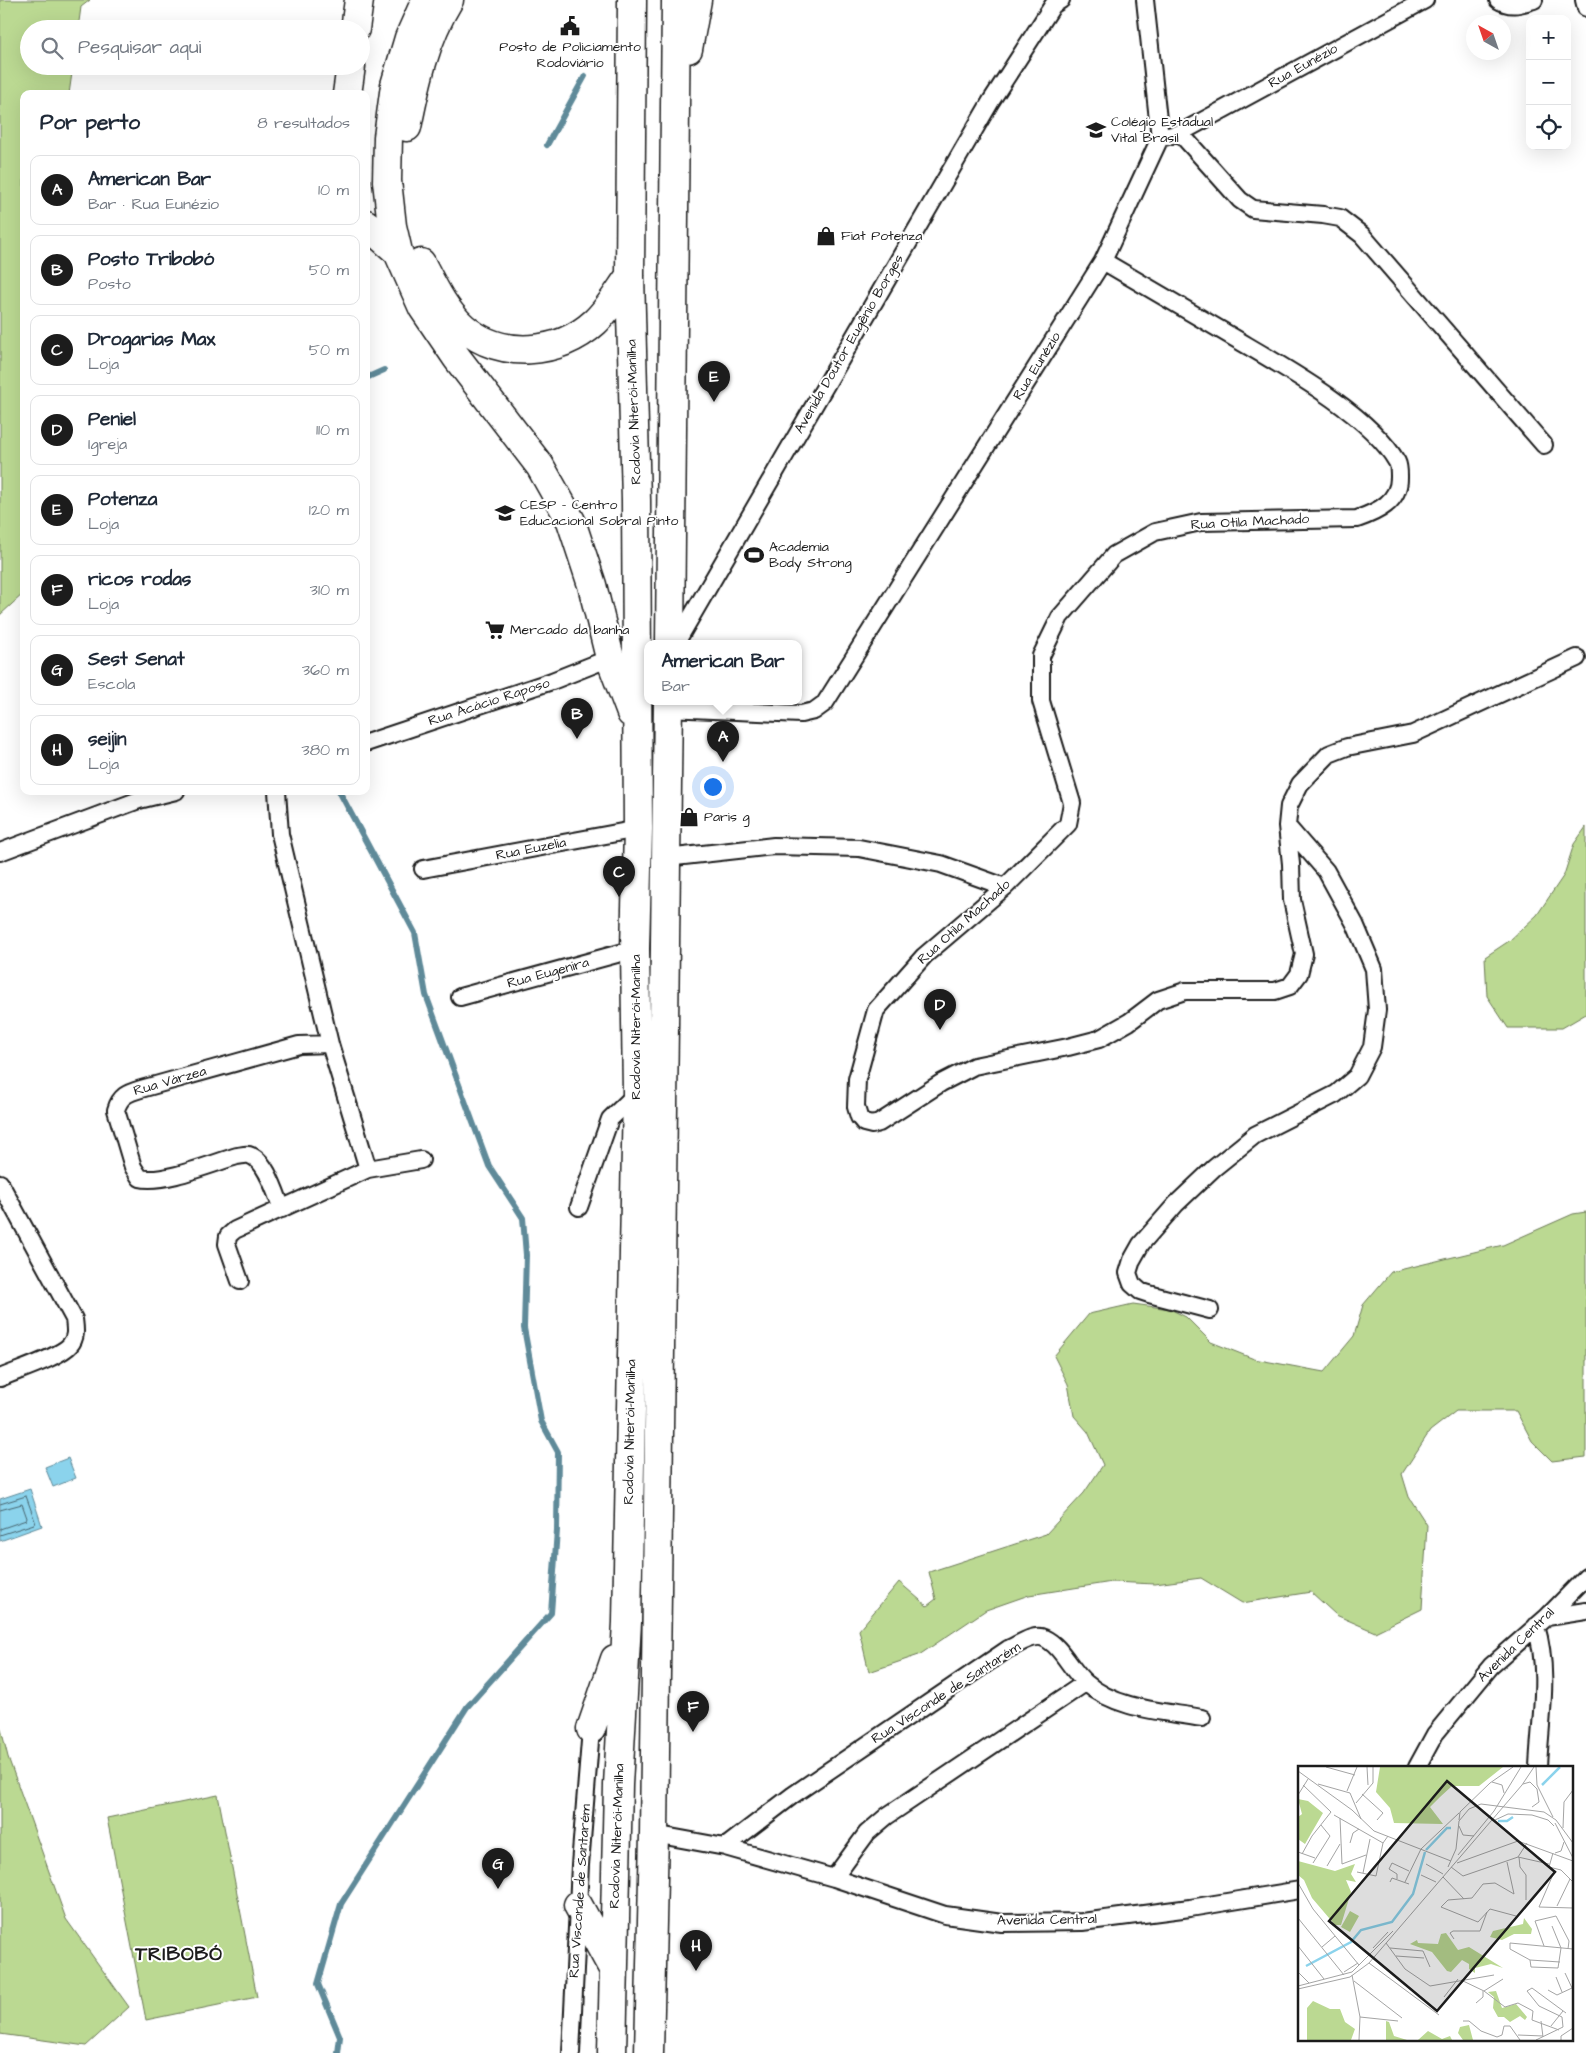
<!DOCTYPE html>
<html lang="pt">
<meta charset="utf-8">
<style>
:root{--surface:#fff;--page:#f6f6f7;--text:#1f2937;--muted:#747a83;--line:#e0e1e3;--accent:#1c1c1c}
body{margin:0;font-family:"Architects Daughter",sans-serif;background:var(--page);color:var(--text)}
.controls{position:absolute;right:15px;top:15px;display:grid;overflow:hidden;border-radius:10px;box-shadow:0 5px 20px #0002}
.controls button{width:45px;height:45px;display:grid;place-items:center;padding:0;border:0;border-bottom:1px solid var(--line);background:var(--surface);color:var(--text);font:25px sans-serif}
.compass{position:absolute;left:1466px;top:15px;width:45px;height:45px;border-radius:50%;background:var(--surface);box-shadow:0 5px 20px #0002;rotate:320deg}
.you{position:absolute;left:712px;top:786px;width:18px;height:18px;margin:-12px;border:4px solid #fff;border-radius:50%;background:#1a73e8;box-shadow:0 0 0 8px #1a73e833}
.badge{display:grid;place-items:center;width:32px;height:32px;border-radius:50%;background:var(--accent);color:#fff;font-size:16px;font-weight:700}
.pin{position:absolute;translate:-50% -41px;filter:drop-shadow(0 1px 2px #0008)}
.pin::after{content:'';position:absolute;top:26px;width:18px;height:15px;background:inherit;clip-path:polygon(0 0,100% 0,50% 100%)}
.popup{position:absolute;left:644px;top:640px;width:158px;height:65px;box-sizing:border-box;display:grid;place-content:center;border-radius:10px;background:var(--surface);filter:drop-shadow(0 1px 4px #0005);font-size:16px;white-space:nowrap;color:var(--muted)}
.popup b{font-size:19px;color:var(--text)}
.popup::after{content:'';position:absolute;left:50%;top:100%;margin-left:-10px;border:10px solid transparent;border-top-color:var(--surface)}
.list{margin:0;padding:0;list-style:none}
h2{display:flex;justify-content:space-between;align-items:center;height:65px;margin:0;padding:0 20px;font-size:21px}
h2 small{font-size:16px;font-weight:400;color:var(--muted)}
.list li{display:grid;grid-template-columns:32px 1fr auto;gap:15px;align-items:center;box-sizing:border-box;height:70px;margin:0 10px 10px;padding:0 10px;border:1px solid var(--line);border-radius:10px}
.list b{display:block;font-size:19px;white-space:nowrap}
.list p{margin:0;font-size:16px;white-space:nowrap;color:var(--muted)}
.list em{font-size:16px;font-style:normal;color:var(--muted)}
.icon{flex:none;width:28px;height:28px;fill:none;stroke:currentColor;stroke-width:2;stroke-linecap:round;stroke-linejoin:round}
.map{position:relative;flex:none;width:1586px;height:2053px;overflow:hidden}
.search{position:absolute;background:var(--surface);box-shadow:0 5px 20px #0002;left:20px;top:20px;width:350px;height:55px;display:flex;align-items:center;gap:12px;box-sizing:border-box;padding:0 18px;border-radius:28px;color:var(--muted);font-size:19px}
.panel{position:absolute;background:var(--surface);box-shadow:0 5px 20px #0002;left:20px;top:90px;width:350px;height:705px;border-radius:10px}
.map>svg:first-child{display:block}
.green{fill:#bbd992;stroke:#6c7a57}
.water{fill:#8bd3ec;stroke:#5f8a99}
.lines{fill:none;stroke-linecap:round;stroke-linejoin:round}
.shore{stroke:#48656f;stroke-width:1}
.stream{stroke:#5f8a99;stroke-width:6}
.street-casing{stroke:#1c1c1c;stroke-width:20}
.highway-casing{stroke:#1c1c1c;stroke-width:31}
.street{stroke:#fff;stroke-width:16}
.highway{stroke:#fff;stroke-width:28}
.labels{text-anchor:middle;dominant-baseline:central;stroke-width:4;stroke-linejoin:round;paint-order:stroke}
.poi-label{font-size:14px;fill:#1c1c1c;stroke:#fff;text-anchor:start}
.street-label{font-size:14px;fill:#1c1c1c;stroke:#fff}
.district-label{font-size:19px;font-weight:bold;letter-spacing:1px;fill:#1c1c1c;stroke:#fff}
.inset-river{fill:none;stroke:#8bd3ec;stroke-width:2.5}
.inset-road{fill:none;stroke:#a4a4a4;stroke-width:1}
.view{fill:#1c1c1c;fill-opacity:0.15;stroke:#1c1c1c;stroke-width:2.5}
.inset-edge{fill:none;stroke:#1c1c1c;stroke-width:2.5}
</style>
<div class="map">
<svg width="1586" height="2053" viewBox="0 0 1586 2053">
<rect width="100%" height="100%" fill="#fff"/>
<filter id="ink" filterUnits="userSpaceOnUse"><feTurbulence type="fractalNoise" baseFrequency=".02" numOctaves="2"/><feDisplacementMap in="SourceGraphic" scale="10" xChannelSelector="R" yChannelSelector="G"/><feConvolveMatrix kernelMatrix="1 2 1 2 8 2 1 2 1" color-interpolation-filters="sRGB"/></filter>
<g filter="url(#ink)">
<path class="green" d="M 0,0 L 90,0 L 81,7 L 78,29 L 29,29 L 29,66 L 73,66 L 69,94 L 24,94 L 24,593 L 0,615 Z
M 1586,827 L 1586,1014 L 1562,1028 L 1508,1028 L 1487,996 L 1485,957 L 1509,941 L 1537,915 L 1564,875 L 1574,844 Z
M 1586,1212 L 1586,1457 L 1552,1461 L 1532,1441 L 1516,1411 L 1456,1411 L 1430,1431 L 1402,1474 L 1409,1497 L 1427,1525 L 1422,1609 L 1375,1632 L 1336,1615 L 1311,1592 L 1242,1603 L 1201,1578 L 1155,1584 L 1112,1582 L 1029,1595 L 986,1610 L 919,1655 L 869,1672 L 859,1630 L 899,1582 L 927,1606 L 936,1599 L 929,1572 L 1046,1534 L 1084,1493 L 1103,1465 L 1088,1432 L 1074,1416 L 1068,1384 L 1054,1356 L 1089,1314 L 1133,1304 L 1170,1309 L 1186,1317 L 1211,1342 L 1254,1359 L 1324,1372 L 1354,1336 L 1363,1305 L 1391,1272 L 1503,1245 L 1573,1214 Z
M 0,1725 L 8,1757 L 66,1919 L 129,2007 L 86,2046 L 0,2034 Z
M 218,1795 L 257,1997 L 146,2020 L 107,1818 Z"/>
<path class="water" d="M 68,1458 L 76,1478 L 53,1487 L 45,1467 Z
M 30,1489 L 42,1526 L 0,1541 L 0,1499 Z"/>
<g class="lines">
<path class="shore" d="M 0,1504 L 26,1496 L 35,1521 L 34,1524 L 0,1535
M 0,1510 L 22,1504 L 27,1518 L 26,1520 L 0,1529"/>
<path class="stream" d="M 547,145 L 585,76
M 366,378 L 384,370
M 338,2053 L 340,2037 L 318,1984 L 341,1904 L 467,1707 L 551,1613 L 557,1530 L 558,1452 L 541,1421 L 524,1328 L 526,1255 L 523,1218 L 489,1166 L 426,995 L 415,933 L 339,791"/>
<defs>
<path id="street" d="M 1145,0 L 1160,138
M 1498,0 C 1511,8 1520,4 1534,0
M 1584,0 L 1586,8
M 1180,133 L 1240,200 L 1253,209 L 1323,215 L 1340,218 L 1362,235 L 1544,445
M 1103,261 C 1146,286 1189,311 1231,336 C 1280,365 1369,413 1397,462 C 1399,466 1399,472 1399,476 C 1400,502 1377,512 1357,519 L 1201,522 L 1155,532 L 1114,555 L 1060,617 L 1041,656 L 1041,701 L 1072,803 L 1068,824 L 1005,887 L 924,956 L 876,1010 L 857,1079 L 856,1107 L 859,1117 L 864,1123 L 872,1125 L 879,1123 L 941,1083 L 974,1066 L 1068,1047 L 1099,1039 L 1129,1022 L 1158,1000 L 1185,991 L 1275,991 L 1290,986 L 1299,974 L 1304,954 L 1292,900 L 1291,864 L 1287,826 L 1289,806 L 1300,784 L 1329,754 L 1347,747 L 1413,734 L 1577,658
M 676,643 L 991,101 L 1053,5 L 1061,0
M 667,708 L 801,714 L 814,711 L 825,703 L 1103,261 L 1160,138 L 1180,133 L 1425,0
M 366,743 L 552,681 L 610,658
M 277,791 L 280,834 L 330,1044 L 368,1169
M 0,852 L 139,800 L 176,791
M 666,858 L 774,846 L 859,848 L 941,864 L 1005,887
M 423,869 L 638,829
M 460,997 L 635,949
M 0,1183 L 74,1319 C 75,1328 77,1337 70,1345 C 60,1357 16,1371 0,1378
M 579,1207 L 610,1119 L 637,1093
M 282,1209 C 276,1194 266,1159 249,1155 C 245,1154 240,1156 237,1156 C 213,1163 163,1184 140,1178 L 133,1167 L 116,1110 C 120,1096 127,1093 141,1089 L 299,1045 L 330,1044
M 240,1281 L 227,1244 L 228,1236 L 235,1230 L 368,1169 L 421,1160
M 1210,1310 L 1149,1294 L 1140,1291 L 1132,1284 L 1128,1273 L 1132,1260 L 1141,1244 L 1176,1204 L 1214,1168 L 1255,1135 L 1336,1094 L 1357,1076 L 1372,1047 L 1377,1010 L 1374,969 L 1355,924 L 1326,871 L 1287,826
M 1547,1617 L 1586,1611
M 1536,1626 C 1550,1672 1540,1720 1538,1767
M 1417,1767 L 1435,1734 L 1491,1666 L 1547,1617 L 1586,1577
M 654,1834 L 725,1847 L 834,1878 L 945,1915 L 1002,1923 L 1082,1922 L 1190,1908 L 1300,1890
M 725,1847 L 793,1795 L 1008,1649 C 1018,1645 1033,1633 1044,1638 C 1062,1646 1071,1671 1086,1683 C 1117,1710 1163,1711 1202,1718
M 834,1878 L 867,1833 L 887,1816 L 1085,1683
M 571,2053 L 580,1865 L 591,1729"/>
<path id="highway" d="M 426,0 L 409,38 L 395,85 L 388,137 L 387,181 L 392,226 L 398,252 L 423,308 L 457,358 L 540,466 L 571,521 L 592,585 L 610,658 L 631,713
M 355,29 L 359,0
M 688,49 L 697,0
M 347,94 L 351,66
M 407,127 C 416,82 425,39 449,0
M 366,224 L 398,252
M 421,263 C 433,286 444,310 463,327 C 501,360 559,355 595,322 C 609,309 619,291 630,276
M 670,643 L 676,0
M 591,1729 L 615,1659
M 578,1905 L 612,1967
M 612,2053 L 618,1785 L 627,1622 L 637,1093 L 635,949 L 638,829 L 636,500 L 630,276 L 632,0
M 649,2053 L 654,1834 L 668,701"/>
</defs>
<use href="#street" class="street-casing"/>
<use href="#highway" class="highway-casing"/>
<use href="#street" class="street"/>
<use href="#highway" class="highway"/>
</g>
</g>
<defs>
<symbol id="civic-bare" viewBox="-9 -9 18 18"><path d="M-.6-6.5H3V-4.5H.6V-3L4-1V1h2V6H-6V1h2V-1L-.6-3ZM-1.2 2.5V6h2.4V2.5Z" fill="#1c1c1c" stroke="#fff" stroke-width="2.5" paint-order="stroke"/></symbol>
<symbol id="school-bare" viewBox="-9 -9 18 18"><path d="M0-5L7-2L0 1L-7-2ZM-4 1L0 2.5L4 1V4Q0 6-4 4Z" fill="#1c1c1c" stroke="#fff" stroke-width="2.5" paint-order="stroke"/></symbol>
<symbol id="shop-bare" viewBox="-9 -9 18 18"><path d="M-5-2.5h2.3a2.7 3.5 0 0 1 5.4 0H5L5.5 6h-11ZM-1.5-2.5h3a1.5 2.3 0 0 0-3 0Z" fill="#1c1c1c" stroke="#fff" stroke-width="2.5" paint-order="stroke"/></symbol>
<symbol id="stadium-bare" viewBox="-9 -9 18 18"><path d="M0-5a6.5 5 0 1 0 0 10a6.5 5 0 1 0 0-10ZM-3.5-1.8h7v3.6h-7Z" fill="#1c1c1c" stroke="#fff" stroke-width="2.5" paint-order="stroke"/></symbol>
<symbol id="supermarket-bare" viewBox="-9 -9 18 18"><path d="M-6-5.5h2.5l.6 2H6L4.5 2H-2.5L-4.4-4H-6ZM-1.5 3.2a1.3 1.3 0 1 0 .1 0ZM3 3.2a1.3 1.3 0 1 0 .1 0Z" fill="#1c1c1c" stroke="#fff" stroke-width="2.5" paint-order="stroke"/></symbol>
</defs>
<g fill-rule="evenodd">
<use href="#civic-bare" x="556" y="12" width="28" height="28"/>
<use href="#school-bare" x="1082" y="116" width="28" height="28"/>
<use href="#shop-bare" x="812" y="222" width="28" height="28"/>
<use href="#school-bare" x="491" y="499" width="28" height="28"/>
<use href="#stadium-bare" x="740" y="541" width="28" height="28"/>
<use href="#supermarket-bare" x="481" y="616" width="28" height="28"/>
<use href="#shop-bare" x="675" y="803" width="28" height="28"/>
</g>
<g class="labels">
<g class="poi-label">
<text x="570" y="47" text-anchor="middle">Posto de Policiamento<tspan x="570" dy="16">Rodoviário</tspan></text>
<text x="1111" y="122">Colégio Estadual<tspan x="1111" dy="16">Vital Brasil</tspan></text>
<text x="841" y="236">Fiat Potenza</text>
<text x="520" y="505">CESP - Centro<tspan x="520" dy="16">Educacional Sobral Pinto</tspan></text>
<text x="769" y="547">Academia<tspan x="769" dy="16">Body Strong</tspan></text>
<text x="510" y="630">Mercado da banha</text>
<text x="704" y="817">Paris g</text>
</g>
<g class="street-label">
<text transform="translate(1303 66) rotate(-29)">Rua Eunézio</text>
<text transform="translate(849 344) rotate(-60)">Avenida Doutor Eugênio Borges</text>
<text transform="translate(1037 366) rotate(-58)">Rua Eunézio</text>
<text transform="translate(634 412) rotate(-92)">Rodovia Niterói-Manilha</text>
<text transform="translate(1250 522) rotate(-3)">Rua Otila Machado</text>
<text transform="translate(489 702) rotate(-18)">Rua Acácio Raposo</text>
<text transform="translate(531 849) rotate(-11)">Rua Euzelia</text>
<text transform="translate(964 922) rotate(-42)">Rua Otila Machado</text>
<text transform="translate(548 973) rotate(-15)">Rua Eugenira</text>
<text transform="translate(636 1027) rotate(-90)">Rodovia Niterói-Manilha</text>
<text transform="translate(170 1081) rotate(-16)">Rua Várzea</text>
<text transform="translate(630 1432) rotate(-89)">Rodovia Niterói-Manilha</text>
<text transform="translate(1516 1645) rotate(-44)">Avenida Central</text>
<text transform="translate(946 1693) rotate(-33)">Rua Visconde de Santarém</text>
<text transform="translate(617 1836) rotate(-88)">Rodovia Niterói-Manilha</text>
<text transform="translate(580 1891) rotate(-86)">Rua Visconde de Santarém</text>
<text transform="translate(1047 1920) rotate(-1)">Avenida Central</text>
</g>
<g class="district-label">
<text x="179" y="1954">TRIBOBÓ</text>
</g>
</g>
<g transform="translate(1298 1766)">
<rect width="275" height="275" fill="#fff"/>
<path d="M 82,1 L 205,1 L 181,20 L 154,20 L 142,31 L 132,41 L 145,58 L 96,57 L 92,42 L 78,26 ZM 0,33 L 10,35 L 25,47 L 7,78 L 0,73 L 0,51 L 4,48 ZM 0,95 L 37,105 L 57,98 L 53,108 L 58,116 L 48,114 L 53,126 L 43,159 L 37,159 L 14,132 L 6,114 L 0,109 ZM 52,145 L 61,150 L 52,166 L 43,161 ZM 226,152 L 234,163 L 233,168 L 216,168 L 204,174 L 192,171 L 195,165 L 225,158 ZM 148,167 L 160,184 L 171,181 L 205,202 L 193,198 L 177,202 L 177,207 L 171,203 L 171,198 L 164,194 L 153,206 L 149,205 L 134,186 L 112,178 L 119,174 L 120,177 L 140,178 L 143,168 ZM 198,225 L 204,242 L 218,238 L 229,251 L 227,254 L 222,250 L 212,256 L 206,251 L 200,251 L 195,242 L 196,231 L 190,226 ZM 15,235 L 32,243 L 42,243 L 47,256 L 57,263 L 53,274 L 9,274 L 9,242 ZM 88,255 L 91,256 L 96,270 L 109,274 L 88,274 ZM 171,259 L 175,274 L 165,274 L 160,267 L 162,261 ZM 130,265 L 144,273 L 152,270 L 154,274 L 120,274 Z" fill="#bbd992"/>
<path class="inset-river" d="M 244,19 L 262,1M 200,55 L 209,55 L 215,51M 128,84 L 149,62 L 153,62M 8,200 L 53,176 L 63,164 L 94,156 L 115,128 L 127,86"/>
<path class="inset-road" d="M 28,1 L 57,9M 69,1 L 70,19M 238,1 L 239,19 L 255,51M 0,5 L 54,44 L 76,65 L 153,95M 194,16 L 204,19 L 206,27M 20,18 L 52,27 L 63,53M 225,18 L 232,16 L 239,23 L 241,36 L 234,41M 49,25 L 59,1M 64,28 L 85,47 L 79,54M 0,29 L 10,13M 58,37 L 75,17 L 75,1M 36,49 L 85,77M 42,52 L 44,98 L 68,89M 161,54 L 162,46 L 192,17 L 215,1M 197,54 L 210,48 L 234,49 L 250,54 L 256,60M 257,57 L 275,92M 161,60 L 165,69 L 176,70M 265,62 L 266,36 L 275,24M 52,77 L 55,67 L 61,63M 0,86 L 17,92M 255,87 L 251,101 L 263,104 L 275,116M 257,87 L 263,85 L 266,76M 4,88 L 14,70 L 33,46 L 5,19M 160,89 L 196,45 L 223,1M 220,91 L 229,77M 221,91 L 222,101 L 228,109 L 228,134M 209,96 L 216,128 L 197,117 L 185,118 L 174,132 L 150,134 L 143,141 L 180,156 L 192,143 L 218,150M 15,97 L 32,70 L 23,59M 159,97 L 220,75 L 275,95M 128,98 L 145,108M 29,100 L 42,78M 150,101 L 158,83 L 161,55 L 171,43 L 183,38 L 246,46 L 258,54 L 275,77M 153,101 L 165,110 L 220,91 L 251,98M 257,104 L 241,141 L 275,142M 59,106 L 78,110 L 85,77 L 90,70M 65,107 L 72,73M 123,109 L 138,116M 145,111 L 166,133M 99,113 L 99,108 L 91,103 L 94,97 L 111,105M 92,116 L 94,112 L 111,118M 107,116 L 123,83 L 161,47M 0,117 L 15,143 L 61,199M 259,140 L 272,113M 0,152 L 46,209M 156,173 L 152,167 L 155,165 L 182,165 L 189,146M 88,177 L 107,203 L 132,220 L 196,209M 0,180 L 26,213M 246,180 L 237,155 L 258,150 L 271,175 L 270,183M 24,181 L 37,170M 75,182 L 90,166M 92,182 L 125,185 L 132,201M 98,190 L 126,192M 232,194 L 233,201 L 260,202 L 263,182 L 254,160M 262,196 L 232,194 L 212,183 L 212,177 L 275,183M 71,197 L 141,249M 0,206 L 11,217M 46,206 L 60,197M 267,207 L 275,224M 54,209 L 62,251 L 61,274M 258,211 L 264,226M 163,214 L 186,225 L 205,213M 56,215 L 104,252M 0,220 L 54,206 L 95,165M 0,223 L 52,211 L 71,197 L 224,19 L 236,1M 250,224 L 259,229 L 274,222M 186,225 L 207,241 L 220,237 L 235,245 L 234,254 L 261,264M 146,231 L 160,213M 178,237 L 185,231 L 185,225M 62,251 L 100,255M 264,251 L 241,240 L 229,225 L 234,222 L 268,247M 165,255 L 171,255 L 183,265 L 199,271 L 204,269 L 206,260 L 212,260 L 222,274M 243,255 L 245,271M 253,260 L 265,245M 220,269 L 245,270M 238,274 L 265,261 L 264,251M 263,274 L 263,270 L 275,262"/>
<path class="view" d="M 149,15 L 257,106 L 139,245 L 31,155 Z"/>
<rect width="275" height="275" class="inset-edge"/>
</g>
</svg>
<div class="controls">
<button>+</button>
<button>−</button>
<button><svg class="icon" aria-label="locate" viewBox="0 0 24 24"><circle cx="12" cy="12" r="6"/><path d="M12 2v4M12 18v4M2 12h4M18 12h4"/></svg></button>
</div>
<svg class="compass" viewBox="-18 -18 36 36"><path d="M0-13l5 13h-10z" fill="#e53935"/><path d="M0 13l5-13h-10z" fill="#747a83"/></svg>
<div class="you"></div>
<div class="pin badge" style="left:723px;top:762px">A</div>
<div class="popup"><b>American Bar</b>Bar</div>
<div class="pin badge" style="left:577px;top:739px">B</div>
<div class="pin badge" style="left:619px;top:897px">C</div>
<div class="pin badge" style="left:940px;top:1030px">D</div>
<div class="pin badge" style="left:714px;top:402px">E</div>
<div class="pin badge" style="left:693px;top:1732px">F</div>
<div class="pin badge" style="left:498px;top:1889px">G</div>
<div class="pin badge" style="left:696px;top:1971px">H</div>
<div class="search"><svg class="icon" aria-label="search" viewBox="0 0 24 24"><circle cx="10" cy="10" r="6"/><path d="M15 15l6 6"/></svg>Pesquisar aqui</div>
<section class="panel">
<h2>Por perto<small>8 resultados</small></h2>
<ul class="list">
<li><span class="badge">A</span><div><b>American Bar</b><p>Bar · Rua Eunézio</p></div><em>10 m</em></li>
<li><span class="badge">B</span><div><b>Posto Tribobó</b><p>Posto</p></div><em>50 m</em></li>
<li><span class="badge">C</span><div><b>Drogarias Max</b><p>Loja</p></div><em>50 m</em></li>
<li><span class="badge">D</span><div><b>Peniel</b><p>Igreja</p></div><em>110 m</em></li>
<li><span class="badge">E</span><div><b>Potenza</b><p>Loja</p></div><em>120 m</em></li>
<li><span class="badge">F</span><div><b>ricos rodas</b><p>Loja</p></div><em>310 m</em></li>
<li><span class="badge">G</span><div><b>Sest Senat</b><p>Escola</p></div><em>360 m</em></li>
<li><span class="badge">H</span><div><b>seijin</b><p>Loja</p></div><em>380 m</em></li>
</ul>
</section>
</div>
